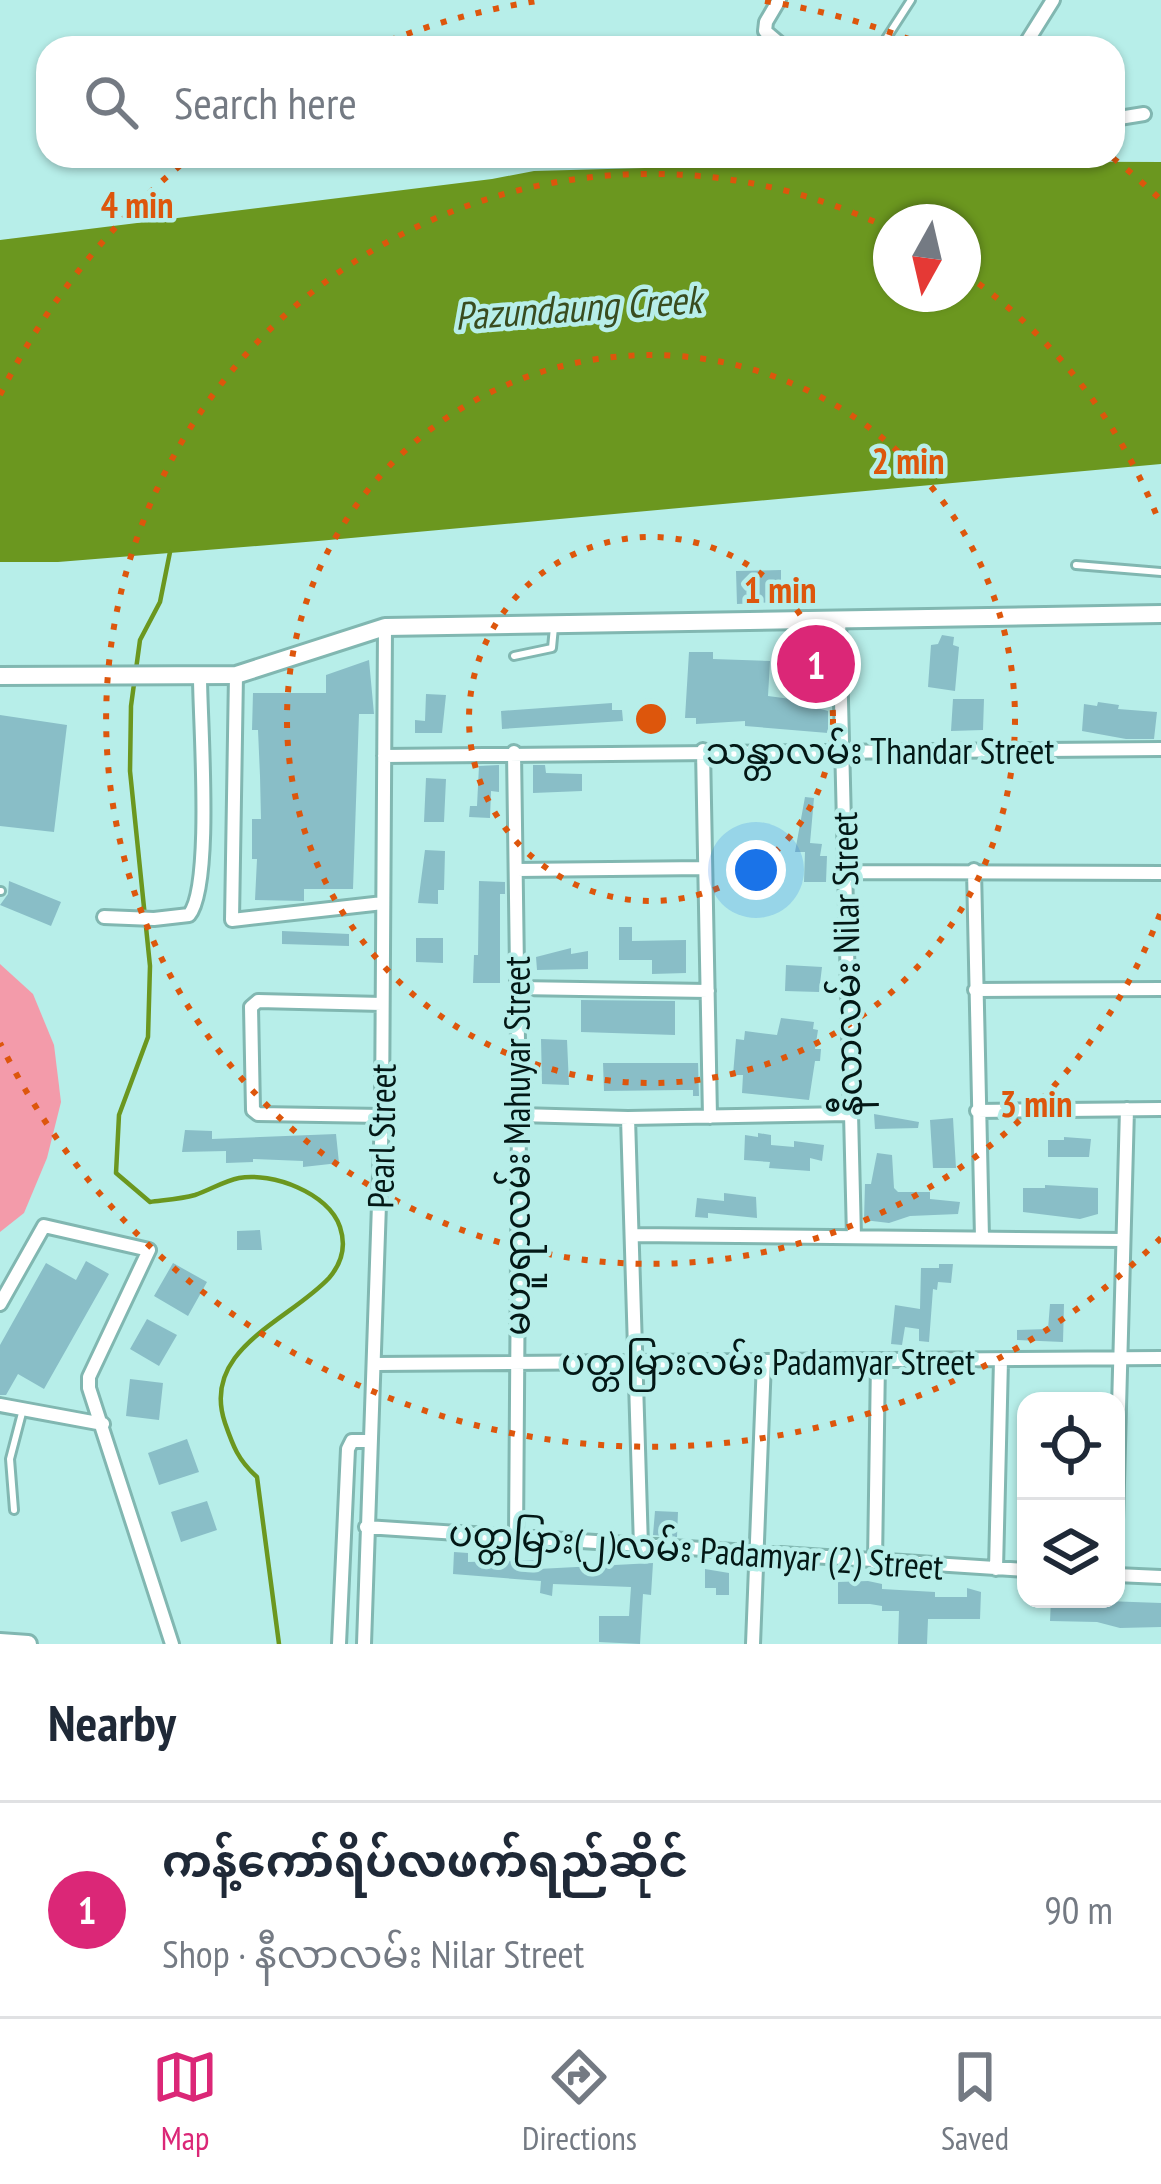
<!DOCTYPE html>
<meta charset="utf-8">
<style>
:root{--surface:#fff;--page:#f2f2f3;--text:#1f2937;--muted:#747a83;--line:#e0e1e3;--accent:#db2777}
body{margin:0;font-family:"PT Sans Narrow","Noto Sans Myanmar",sans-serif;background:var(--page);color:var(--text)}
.controls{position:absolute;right:36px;bottom:36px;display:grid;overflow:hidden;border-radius:24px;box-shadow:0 3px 9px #0004}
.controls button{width:108px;height:108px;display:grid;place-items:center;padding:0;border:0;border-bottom:3px solid var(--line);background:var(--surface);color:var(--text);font:60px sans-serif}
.compass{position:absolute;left:873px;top:204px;width:108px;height:108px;border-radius:50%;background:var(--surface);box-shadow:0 3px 9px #0004;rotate:188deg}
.you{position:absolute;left:756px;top:870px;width:42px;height:42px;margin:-30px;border:9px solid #fff;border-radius:50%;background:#1a73e8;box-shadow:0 0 0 18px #1a73e833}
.badge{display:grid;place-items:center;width:78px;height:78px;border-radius:50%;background:var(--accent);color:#fff;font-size:39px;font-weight:700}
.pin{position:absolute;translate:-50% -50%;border:6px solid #fff;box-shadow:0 3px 12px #0006}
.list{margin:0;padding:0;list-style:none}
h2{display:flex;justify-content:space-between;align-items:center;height:156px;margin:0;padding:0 48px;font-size:51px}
h2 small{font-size:39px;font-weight:400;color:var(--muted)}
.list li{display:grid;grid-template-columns:78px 1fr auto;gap:36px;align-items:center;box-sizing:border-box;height:216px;padding:0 48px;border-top:3px solid var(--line)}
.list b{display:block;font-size:45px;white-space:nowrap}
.list p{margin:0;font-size:39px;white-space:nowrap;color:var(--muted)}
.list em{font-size:39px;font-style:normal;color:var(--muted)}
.icon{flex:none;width:66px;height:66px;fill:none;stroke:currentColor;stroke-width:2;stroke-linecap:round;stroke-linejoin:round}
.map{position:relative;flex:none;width:1161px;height:1644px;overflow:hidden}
.search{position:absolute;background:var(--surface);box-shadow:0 3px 9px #0004;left:36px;right:36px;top:36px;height:132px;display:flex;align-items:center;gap:30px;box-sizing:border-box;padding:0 42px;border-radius:36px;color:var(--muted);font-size:45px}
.sheet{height:372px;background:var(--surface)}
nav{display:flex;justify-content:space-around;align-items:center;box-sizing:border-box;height:168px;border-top:3px solid var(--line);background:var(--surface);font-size:33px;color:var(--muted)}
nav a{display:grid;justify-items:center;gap:6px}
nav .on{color:var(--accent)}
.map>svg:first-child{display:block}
.green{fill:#f39baa}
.water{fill:#6b971f;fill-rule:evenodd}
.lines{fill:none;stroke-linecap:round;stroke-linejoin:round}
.stream{stroke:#6b971f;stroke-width:4.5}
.building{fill:#89bec7}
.lane-casing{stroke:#81b7b1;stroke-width:12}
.street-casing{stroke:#81b7b1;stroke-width:18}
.secondary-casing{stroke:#81b7b1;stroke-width:22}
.lane{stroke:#fff;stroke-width:6}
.street{stroke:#fff;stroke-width:12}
.secondary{stroke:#fff;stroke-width:16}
.ring{fill:none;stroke:#dd560c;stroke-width:6;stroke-dasharray:6 12}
.labels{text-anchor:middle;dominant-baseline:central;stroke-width:9;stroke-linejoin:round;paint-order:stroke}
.street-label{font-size:36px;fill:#031816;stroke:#b7eee9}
.water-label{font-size:39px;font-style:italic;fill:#394c1f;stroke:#b7eee9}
.centre{fill:#dd560c;stroke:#b7eee9;stroke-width:6}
.ring-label{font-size:36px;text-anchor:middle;font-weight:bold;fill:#dd560c;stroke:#b7eee9;stroke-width:9;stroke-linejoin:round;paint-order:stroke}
</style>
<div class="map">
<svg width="1161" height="1644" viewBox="0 0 1161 1644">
<rect width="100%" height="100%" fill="#b7eee9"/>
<path class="green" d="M 0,964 L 33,994 L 54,1045 L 61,1102 L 47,1158 L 24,1213 L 0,1232 Z"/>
<path class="water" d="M 897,161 L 1161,162 L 1161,464 L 318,541 L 58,562 L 0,562 L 0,240 L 492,179 L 534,171 ZM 891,222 L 963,222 L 963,294 L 891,294 Z"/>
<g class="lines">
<path class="stream" d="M 170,552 L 160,602 L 140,640 L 131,706 L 130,771 L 150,966 L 148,1037 L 119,1115 L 116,1173 L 150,1202 C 165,1200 181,1199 195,1195 C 210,1190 224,1181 239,1178 C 272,1172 329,1193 340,1227 C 346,1245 342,1263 329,1278 C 289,1321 200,1349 225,1423 C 233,1446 238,1460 257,1477 L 279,1644"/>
</g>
<path class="building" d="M 781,570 L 781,602 L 737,604 L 736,571 Z
M 942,635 L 954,637 L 953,645 L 959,647 L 955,691 L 928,687 L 931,645 L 938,644 Z
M 689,652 L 713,652 L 713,659 L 770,661 L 768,696 L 821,703 L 821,709 L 828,711 L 828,733 L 745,726 L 745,721 L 696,724 L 696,718 L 685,718 Z
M 369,660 L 374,714 L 359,714 L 353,889 L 304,889 L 304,901 L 255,900 L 257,859 L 252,859 L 252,819 L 261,819 L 260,776 L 258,730 L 252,730 L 253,693 L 326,693 L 326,675 Z
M 426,694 L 446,695 L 442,733 L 415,733 L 415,720 L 425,721 Z
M 953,699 L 984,699 L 983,730 L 951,731 Z
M 1098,702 L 1119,705 L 1118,709 L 1157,712 L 1154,739 L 1126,739 L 1082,731 L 1084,704 L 1097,706 Z
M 612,703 L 612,710 L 622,710 L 623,721 L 502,729 L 501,711 Z
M 0,715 L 67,725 L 54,832 L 0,826 Z
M 499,765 L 499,792 L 491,791 L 490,818 L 469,817 L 470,806 L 477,806 L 479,766 Z
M 533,765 L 545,765 L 546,773 L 582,774 L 582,791 L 533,793 Z
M 426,778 L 446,779 L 444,822 L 424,822 Z
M 805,797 L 814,798 L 810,843 L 822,844 L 820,856 L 827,856 L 826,882 L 804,882 L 805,852 L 795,852 Z
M 425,850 L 445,851 L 444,890 L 438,890 L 438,904 L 418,903 Z
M 9,881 L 61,902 L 51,926 L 0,905 L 8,894 Z
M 479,881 L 505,882 L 505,894 L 500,894 L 500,983 L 473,983 L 474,955 L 478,955 Z
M 619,927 L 632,927 L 632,941 L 686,940 L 686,973 L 652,974 L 652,960 L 619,960 Z
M 282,931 L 349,934 L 349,946 L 282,944 Z
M 416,938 L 443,938 L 443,963 L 416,962 Z
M 571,948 L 571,954 L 588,951 L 588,969 L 537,970 L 536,957 Z
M 786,965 L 822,967 L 819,992 L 785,991 Z
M 581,1000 L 675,1001 L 675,1035 L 581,1032 Z
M 781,1018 L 814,1022 L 813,1029 L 818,1030 L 815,1049 L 821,1049 L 820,1061 L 815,1061 L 809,1100 L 742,1093 L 743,1075 L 733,1075 L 736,1039 L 744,1040 L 745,1031 L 777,1035 Z
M 541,1039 L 567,1040 L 569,1085 L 542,1084 Z
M 603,1063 L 698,1063 L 699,1096 L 693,1096 L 693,1090 L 682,1090 L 604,1091 Z
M 874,1114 L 919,1122 L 918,1128 L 875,1129 Z
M 953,1118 L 956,1168 L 933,1168 L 930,1120 Z
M 185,1130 L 212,1131 L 212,1139 L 336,1134 L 339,1163 L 303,1167 L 303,1161 L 253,1159 L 253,1162 L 226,1163 L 226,1151 L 182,1152 Z
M 758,1133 L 771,1135 L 771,1145 L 794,1147 L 794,1141 L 824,1145 L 822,1161 L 810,1158 L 810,1171 L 769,1168 L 770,1162 L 744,1160 L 745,1135 L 758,1137 Z
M 1064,1137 L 1091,1139 L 1089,1157 L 1048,1157 L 1048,1140 L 1064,1140 Z
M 877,1153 L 892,1155 L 894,1188 L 898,1192 L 930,1192 L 930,1199 L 960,1202 L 958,1214 L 910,1216 L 889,1223 L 864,1220 L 865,1184 L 871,1184 Z
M 1045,1185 L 1098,1188 L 1098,1214 L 1080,1219 L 1023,1212 L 1023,1188 L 1045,1188 Z
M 724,1193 L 756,1197 L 757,1218 L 708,1213 L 708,1218 L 695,1217 L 697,1198 L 724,1201 Z
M 260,1230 L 262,1250 L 237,1250 L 237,1231 Z
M 86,1261 L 109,1274 L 44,1389 L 18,1374 L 6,1395 L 0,1395 L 0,1345 L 46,1263 L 76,1280 Z
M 173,1263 L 207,1282 L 188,1316 L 154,1296 Z
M 939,1264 L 953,1264 L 951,1283 L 938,1282 L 937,1290 L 933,1289 L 929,1342 L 919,1341 L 919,1329 L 905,1327 L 902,1345 L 891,1344 L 895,1305 L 920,1309 L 921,1268 L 939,1268 Z
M 1050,1304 L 1064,1304 L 1063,1342 L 1017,1340 L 1017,1330 L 1048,1329 Z
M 147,1319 L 177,1335 L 159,1366 L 130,1349 Z
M 130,1379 L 163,1383 L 159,1420 L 126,1416 Z
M 187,1439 L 199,1472 L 159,1485 L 148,1453 Z
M 207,1501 L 217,1530 L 181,1542 L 171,1512 Z
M 655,1511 L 678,1512 L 677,1537 L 653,1535 Z
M 454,1552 L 468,1553 L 468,1562 L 540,1560 L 538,1569 L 653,1563 L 651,1595 L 643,1594 L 640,1644 L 599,1642 L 599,1616 L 629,1616 L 631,1587 L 553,1584 L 552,1596 L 540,1593 L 541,1581 L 453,1574 Z
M 705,1569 L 729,1573 L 729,1595 L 716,1595 L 716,1588 L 705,1588 Z
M 868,1581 L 882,1584 L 882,1589 L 935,1592 L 935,1597 L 967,1597 L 967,1588 L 981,1592 L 980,1619 L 928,1619 L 927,1644 L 898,1644 L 899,1611 L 882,1611 L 882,1606 L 870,1604 L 838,1604 L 838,1582 Z
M 1051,1599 L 1161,1603 L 1161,1627 L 1120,1628 L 1097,1622 L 1050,1621 Z"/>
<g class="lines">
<defs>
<path id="lane" d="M 880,48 L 911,0
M 1076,565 L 1161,572
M 514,656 L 552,648 L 554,627
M 0,891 L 1,891
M 14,1510 L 10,1459 L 22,1413"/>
<path id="street" d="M 779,0 L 766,22 L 765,31 L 785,48
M 1023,48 L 1053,0
M 1113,119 L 1144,114
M 839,618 L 854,1237
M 236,675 L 232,920 L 383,903
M 703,750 L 710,1117
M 514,752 L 519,1115 L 516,1539
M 384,756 L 1161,749
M 516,870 L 705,868
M 974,870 L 982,1238
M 844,872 L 1161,873
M 104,917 L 154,919 L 189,915 C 213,886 200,722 200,677
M 517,988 L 708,991
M 975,990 L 1161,989
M 977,1111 L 1161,1109
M 519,1115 L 628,1118 L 849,1114
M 382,1116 L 258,1114 L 253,1110 L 251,1007 L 258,1001 L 382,1004
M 628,1118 L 641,1547
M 633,1235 L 1123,1240
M 0,1304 L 44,1226 L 149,1250 L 89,1377 L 89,1388 L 172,1644
M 376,1364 L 1161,1358
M 0,1405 L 103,1424
M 1116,1520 L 1127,1109
M 366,1527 L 1026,1570
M 875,1562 L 878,1361
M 996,1569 L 1001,1360
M 1116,1575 L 1161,1577
M 339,1644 L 348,1449 L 352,1441 L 370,1441
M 364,1644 L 382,1116 L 385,627
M 753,1644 L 764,1361"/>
<path id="secondary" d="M 0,676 L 236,675 L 385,627 L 1161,614
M 0,1642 L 28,1644"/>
</defs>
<use href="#lane" class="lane-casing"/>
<use href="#street" class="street-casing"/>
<use href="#secondary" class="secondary-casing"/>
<use href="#lane" class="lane"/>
<use href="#street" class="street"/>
<use href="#secondary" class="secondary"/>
</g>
<g class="ring">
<circle cx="651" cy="719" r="182"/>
<circle cx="651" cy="719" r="364"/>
<path d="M1160 914A545 545 0 1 1 890 229M964 273A545 545 0 0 1 1160 524"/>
<path d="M1161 1238A727 727 0 0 1 0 1043M0 395A727 727 0 0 1 189 158M373 47A727 727 0 0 1 537 1M765 1A727 727 0 0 1 929 47M1113 158A727 727 0 0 1 1161 200"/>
</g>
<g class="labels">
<g class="street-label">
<text x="880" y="750">သန္တာလမ်း Thandar Street</text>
<text transform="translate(846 964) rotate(-91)">နီလာလမ်း Nilar Street</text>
<text transform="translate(381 1136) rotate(-89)">Pearl Street</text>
<text transform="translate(516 1146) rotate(-90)">မဟူရာလမ်း Mahuyar Street</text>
<text x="768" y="1361">ပတ္တမြားလမ်း Padamyar Street</text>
<text transform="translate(696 1549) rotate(4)">ပတ္တမြား(၂)လမ်း Padamyar (2) Street</text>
</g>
<g class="water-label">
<text transform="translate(578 307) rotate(-4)">Pazundaung Creek</text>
</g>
</g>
<circle cx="651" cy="719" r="18" class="centre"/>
<g class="ring-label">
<text x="137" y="218">4 min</text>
<text x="908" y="474">2 min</text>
<text x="780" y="603">1 min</text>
<text x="1036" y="1117">3 min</text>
</g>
</svg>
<div class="controls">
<button><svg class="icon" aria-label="locate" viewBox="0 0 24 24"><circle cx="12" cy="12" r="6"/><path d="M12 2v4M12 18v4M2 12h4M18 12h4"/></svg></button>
<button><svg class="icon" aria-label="layers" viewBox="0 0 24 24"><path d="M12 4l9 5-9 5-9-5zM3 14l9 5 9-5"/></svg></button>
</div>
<svg class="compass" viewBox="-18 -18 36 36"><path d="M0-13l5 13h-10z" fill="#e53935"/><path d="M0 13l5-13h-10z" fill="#747a83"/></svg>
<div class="you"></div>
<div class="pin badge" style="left:816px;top:664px">1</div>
<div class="search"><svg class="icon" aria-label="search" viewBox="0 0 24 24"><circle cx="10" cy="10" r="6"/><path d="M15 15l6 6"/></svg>Search here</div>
</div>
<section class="sheet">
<h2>Nearby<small></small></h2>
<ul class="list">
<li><span class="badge">1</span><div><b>ကန့်ကော်ရိပ်လဖက်ရည်ဆိုင်</b><p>Shop · နီလာလမ်း Nilar Street</p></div><em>90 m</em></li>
</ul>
</section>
<nav>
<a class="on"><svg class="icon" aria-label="map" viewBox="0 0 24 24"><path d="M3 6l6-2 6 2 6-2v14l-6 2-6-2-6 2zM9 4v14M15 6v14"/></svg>Map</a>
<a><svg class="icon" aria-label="directions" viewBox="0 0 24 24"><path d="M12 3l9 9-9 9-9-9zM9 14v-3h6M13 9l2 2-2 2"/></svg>Directions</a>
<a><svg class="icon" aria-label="saved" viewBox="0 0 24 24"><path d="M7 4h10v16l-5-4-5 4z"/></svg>Saved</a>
</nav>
